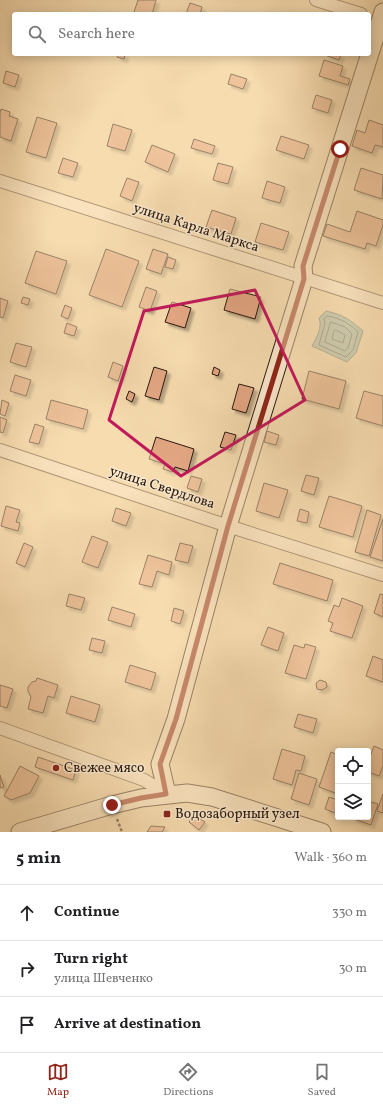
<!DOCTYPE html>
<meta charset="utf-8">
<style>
:root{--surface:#fff;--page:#f2f2f2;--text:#202124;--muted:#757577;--line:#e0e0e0;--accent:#8f2418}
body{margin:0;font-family:Vollkorn,serif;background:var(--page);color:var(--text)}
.controls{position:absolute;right:12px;bottom:12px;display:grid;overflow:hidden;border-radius:4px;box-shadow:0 2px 10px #0003}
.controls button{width:36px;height:36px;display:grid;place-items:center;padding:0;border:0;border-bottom:1px solid var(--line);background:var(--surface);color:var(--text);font:20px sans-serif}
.stop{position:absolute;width:12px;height:12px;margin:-9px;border:3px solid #8f2418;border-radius:50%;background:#fff}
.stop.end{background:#8f2418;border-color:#fff;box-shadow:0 1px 4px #0008}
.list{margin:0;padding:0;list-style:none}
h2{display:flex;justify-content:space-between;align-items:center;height:52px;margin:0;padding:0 16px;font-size:17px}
h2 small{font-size:13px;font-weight:400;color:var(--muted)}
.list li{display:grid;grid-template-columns:26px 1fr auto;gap:12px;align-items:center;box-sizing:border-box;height:56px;padding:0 16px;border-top:1px solid var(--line)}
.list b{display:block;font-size:15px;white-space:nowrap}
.list p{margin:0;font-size:13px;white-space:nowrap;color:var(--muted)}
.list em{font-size:13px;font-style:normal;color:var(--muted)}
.icon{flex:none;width:22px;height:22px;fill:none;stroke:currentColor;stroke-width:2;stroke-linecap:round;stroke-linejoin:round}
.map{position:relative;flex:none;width:383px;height:832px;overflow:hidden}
.search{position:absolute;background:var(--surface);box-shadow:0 2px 10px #0003;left:12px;right:12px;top:12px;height:44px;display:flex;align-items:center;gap:10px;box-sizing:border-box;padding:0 14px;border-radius:4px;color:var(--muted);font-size:15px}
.sheet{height:220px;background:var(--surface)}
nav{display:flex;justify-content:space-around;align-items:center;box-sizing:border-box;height:56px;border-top:1px solid var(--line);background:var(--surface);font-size:11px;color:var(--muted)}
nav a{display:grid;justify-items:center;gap:2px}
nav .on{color:var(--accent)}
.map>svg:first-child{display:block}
.water{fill:#9dbbaf;stroke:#6e796f}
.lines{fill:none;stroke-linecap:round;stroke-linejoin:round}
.shore{stroke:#62695f;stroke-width:1}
.building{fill:#e5a784;stroke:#27170f;filter:url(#shadow)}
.street-casing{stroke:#5b4837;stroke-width:14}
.secondary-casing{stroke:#27170f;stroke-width:19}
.path{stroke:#27170f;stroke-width:2.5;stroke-dasharray:3 2;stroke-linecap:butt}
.street{stroke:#fae8cc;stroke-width:12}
.secondary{stroke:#fae8cc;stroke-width:17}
.route{stroke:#8f2418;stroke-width:5}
.marked{fill:none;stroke:#c2185b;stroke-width:3;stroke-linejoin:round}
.poi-dot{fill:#8f2418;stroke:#fae8cc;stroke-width:1.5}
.labels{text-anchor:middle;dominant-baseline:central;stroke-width:3;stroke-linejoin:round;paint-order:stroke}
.street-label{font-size:14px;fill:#27170f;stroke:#fae8cc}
.poi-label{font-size:14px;fill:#27170f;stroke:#fae8cc;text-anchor:start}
</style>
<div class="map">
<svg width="383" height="832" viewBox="0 0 383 832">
<defs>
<filter id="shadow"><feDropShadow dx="3.5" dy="3.5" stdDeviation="1" flood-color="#0004"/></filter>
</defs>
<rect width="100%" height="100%" fill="#f7dcb0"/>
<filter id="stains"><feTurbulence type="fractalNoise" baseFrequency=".005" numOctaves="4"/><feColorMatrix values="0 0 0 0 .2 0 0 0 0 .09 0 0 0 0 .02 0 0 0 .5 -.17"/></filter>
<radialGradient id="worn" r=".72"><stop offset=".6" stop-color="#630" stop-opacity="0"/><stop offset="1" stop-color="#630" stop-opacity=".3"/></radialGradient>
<path class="water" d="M 326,311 C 344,315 349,319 363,331 L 356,353 L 347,362 L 312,346 C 316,339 323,326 319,318 Z"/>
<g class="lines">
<path class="shore" d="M 327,316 C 340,318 349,323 358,332 L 353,350 L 346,357 L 319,345 L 325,323 L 324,319 Z
M 331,322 L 345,327 L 352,334 L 348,348 L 345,351 L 325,342 Z
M 336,330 L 345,335 L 343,343 L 332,339 L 334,331 Z"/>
</g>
<path class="building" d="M 138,0 L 156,0 L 152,14 L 141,14 L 134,12 Z
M 190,3 L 202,7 L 200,14 L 186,14 Z
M 118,54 L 125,54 L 124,59 L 117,57 Z
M 325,54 L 341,54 L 339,60 L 325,55 Z
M 324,60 L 343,66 L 340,76 L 350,79 L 348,85 L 319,76 Z
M 6,71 L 19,75 L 15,87 L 3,83 Z
M 231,74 L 247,79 L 243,89 L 228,84 Z
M 316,95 L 332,100 L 328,113 L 312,108 Z
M 1,109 L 10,112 L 9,116 L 18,119 L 11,141 L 0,137 L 0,113 Z
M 37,117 L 57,123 L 46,158 L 26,152 Z
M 369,120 L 383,125 L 383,147 L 375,145 L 372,153 L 352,146 L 357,130 L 365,133 Z
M 113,124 L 132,130 L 125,151 L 107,146 Z
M 281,136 L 309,145 L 304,159 L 276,150 Z
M 194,139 L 215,146 L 212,154 L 191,148 Z
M 152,145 L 175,154 L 168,172 L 145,162 Z
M 63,158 L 78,163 L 73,177 L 58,173 Z
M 218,163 L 233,167 L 228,184 L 213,180 Z
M 361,168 L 383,175 L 382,199 L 354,190 Z
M 127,178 L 139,182 L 132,201 L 120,196 Z
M 267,181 L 285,187 L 280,203 L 262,198 Z
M 212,210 L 236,218 L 231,234 L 206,227 Z
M 357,211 L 383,220 L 383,225 L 376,246 L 367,243 L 365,249 L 323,236 L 327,224 L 350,232 Z
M 261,223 L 289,232 L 283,250 L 255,242 Z
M 106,249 L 139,261 L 122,307 L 89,295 Z
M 153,249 L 168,254 L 161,274 L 146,269 Z
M 36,251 L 67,261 L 56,294 L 25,283 Z
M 168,257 L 176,260 L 173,269 L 165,267 Z
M 146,287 L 157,291 L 150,311 L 139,307 Z
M 230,289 L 261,297 L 255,319 L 224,310 Z
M 23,297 L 30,299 L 28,305 L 21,303 Z
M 0,298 L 8,301 L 3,318 L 0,317 Z
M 172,302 L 191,308 L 185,328 L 165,322 Z
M 65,305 L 72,308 L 68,319 L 61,316 Z
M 67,323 L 77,327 L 74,336 L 64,333 Z
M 16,343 L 32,347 L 26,367 L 10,362 Z
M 113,362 L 123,366 L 118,381 L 108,377 Z
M 154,367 L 167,371 L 159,400 L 145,396 Z
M 214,367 L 220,370 L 218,376 L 212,374 Z
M 309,371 L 346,381 L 339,409 L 302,399 Z
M 15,375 L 31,380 L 26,396 L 10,391 Z
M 239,384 L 254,388 L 246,413 L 232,409 Z
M 129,391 L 135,394 L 132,402 L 126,399 Z
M 364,391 L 383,396 L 383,426 L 356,418 Z
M 2,400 L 9,403 L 5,416 L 0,414 Z
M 51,400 L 88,410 L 83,429 L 46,419 Z
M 0,417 L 7,420 L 3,433 L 0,432 Z
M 35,424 L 44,427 L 39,444 L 29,442 Z
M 267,431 L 279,435 L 276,445 L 264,442 Z
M 225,432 L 236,435 L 231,450 L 220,447 Z
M 156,437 L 194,449 L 188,471 L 175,467 L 173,472 L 163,469 L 165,464 L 149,459 Z
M 306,475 L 319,478 L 314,495 L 301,491 Z
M 191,476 L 202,479 L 198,492 L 187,488 Z
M 264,483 L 288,490 L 279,518 L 256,511 Z
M 329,496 L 362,506 L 353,537 L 319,527 Z
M 6,506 L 20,510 L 16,522 L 20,523 L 18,531 L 1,526 Z
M 116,508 L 131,513 L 126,526 L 112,521 Z
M 300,509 L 309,512 L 307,523 L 297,521 Z
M 367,510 L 381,515 L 369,556 L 355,552 Z
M 383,519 L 383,561 L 370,557 Z
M 92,536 L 108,542 L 98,568 L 82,562 Z
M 24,543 L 33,547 L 25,567 L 16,563 Z
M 180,543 L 193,546 L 188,563 L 175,560 Z
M 148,555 L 172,562 L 169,575 L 157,571 L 152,587 L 139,584 Z
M 280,563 L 333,580 L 327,601 L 273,584 Z
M 69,594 L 85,598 L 81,610 L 66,606 Z
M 380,594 L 383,595 L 383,617 L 374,613 Z
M 342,598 L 363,606 L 352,638 L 330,631 L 333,623 L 328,621 L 334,605 L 339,607 Z
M 112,607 L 135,614 L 131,627 L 108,620 Z
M 174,608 L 184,611 L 180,624 L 171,621 Z
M 268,627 L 284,633 L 278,651 L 261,645 Z
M 92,638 L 105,641 L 102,653 L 89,650 Z
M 305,644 L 316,647 L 306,679 L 285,673 L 294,645 L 304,648 Z
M 373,656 L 383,660 L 383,682 L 366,676 Z
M 130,665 L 156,673 L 151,690 L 125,682 Z
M 37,678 L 58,685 L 54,698 L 48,696 L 43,713 L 28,709 L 31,697 L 28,691 L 28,687 L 32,682 L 36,681 Z
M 320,680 L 326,682 L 327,687 L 322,690 L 317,689 L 316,683 Z
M 0,685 L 13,689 L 7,708 L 0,706 Z
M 71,696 L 100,705 L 95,722 L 66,713 Z
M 298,714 L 317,719 L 313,733 L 294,727 Z
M 374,746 L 383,750 L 383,766 L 379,776 L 368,772 L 368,762 Z
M 282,749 L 305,756 L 301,771 L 296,770 L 292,785 L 273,779 Z
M 331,752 L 338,755 L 338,794 L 319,787 Z
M 38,757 L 76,770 L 73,780 L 35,767 Z
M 20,766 L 39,776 L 30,793 L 11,800 L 4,796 Z
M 299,773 L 317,779 L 309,805 L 291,799 Z
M 0,775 L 4,787 L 0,788 Z
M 383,794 L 383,813 L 377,811 Z
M 329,797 L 338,800 L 338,814 L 325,809 Z
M 368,801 L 378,804 L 371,825 L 351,818 L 368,817 Z
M 194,815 L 205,822 L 199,830 L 189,822 Z
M 151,826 L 165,827 L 162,832 L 147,832 Z"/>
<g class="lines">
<defs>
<path id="street" d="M 316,0 L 361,14
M 0,181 L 383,303
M 0,450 L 228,526 L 383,575
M 0,728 L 144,780 L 167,794"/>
<path id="secondary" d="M 167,794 L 160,764 L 176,719 L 228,526 L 304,279 L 303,266 L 383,12
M 20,832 L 112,805 L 141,798 L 187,793 L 212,797 L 322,832"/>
</defs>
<use href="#street" class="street-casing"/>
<use href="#secondary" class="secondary-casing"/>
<path class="path" d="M 117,819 L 122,832"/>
<use href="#street" class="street"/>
<use href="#secondary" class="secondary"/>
</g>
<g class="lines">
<path class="route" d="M 112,805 L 141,798 L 166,794 L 160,764 L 176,719 L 228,526 L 304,279 L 303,266 L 340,149"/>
</g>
<path d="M0 0H383V832H0ZM 255,290 L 305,400 L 181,476 L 109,420 L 144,311 Z" fill="#f7dcb0" fill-opacity=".55" fill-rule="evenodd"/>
<path class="marked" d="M 255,290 L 305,400 L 181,476 L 109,420 L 144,311 Z"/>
<g class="poi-dot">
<circle cx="56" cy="768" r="4"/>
<rect x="163" y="810" width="8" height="8" rx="2"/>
</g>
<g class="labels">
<g class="street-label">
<text transform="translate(196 228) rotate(18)">улица Карла Маркса</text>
<text transform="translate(162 488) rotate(18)">улица Свердлова</text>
</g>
<g class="poi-label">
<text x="64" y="768">Свежее мясо</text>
<text x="175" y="814">Водозаборный узел</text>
</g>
</g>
<rect width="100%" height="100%" filter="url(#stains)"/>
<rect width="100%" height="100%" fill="url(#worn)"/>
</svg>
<div class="controls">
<button><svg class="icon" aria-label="locate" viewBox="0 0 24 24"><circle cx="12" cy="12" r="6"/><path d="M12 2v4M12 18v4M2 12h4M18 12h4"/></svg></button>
<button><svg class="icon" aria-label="layers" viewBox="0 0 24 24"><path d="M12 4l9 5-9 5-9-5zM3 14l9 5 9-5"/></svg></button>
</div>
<div class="stop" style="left:340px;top:149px"></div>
<div class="stop end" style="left:112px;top:805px"></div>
<div class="search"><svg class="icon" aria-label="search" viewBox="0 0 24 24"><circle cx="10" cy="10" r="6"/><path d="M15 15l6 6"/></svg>Search here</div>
</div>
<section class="sheet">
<h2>5 min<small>Walk · 360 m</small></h2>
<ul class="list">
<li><svg class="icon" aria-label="ahead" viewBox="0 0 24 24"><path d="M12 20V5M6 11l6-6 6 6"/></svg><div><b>Continue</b></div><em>330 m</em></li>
<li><svg class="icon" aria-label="right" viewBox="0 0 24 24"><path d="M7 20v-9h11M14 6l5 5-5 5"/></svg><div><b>Turn right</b><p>улица Шевченко</p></div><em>30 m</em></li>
<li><svg class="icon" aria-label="arrive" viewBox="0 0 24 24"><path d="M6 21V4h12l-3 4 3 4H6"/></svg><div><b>Arrive at destination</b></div></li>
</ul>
</section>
<nav>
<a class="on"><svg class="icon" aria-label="map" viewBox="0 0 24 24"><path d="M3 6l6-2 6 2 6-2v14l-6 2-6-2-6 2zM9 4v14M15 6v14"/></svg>Map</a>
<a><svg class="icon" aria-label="directions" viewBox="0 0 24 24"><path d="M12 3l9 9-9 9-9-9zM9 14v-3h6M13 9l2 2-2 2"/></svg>Directions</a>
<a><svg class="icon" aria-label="saved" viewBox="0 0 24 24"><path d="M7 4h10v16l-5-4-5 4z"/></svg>Saved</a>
</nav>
